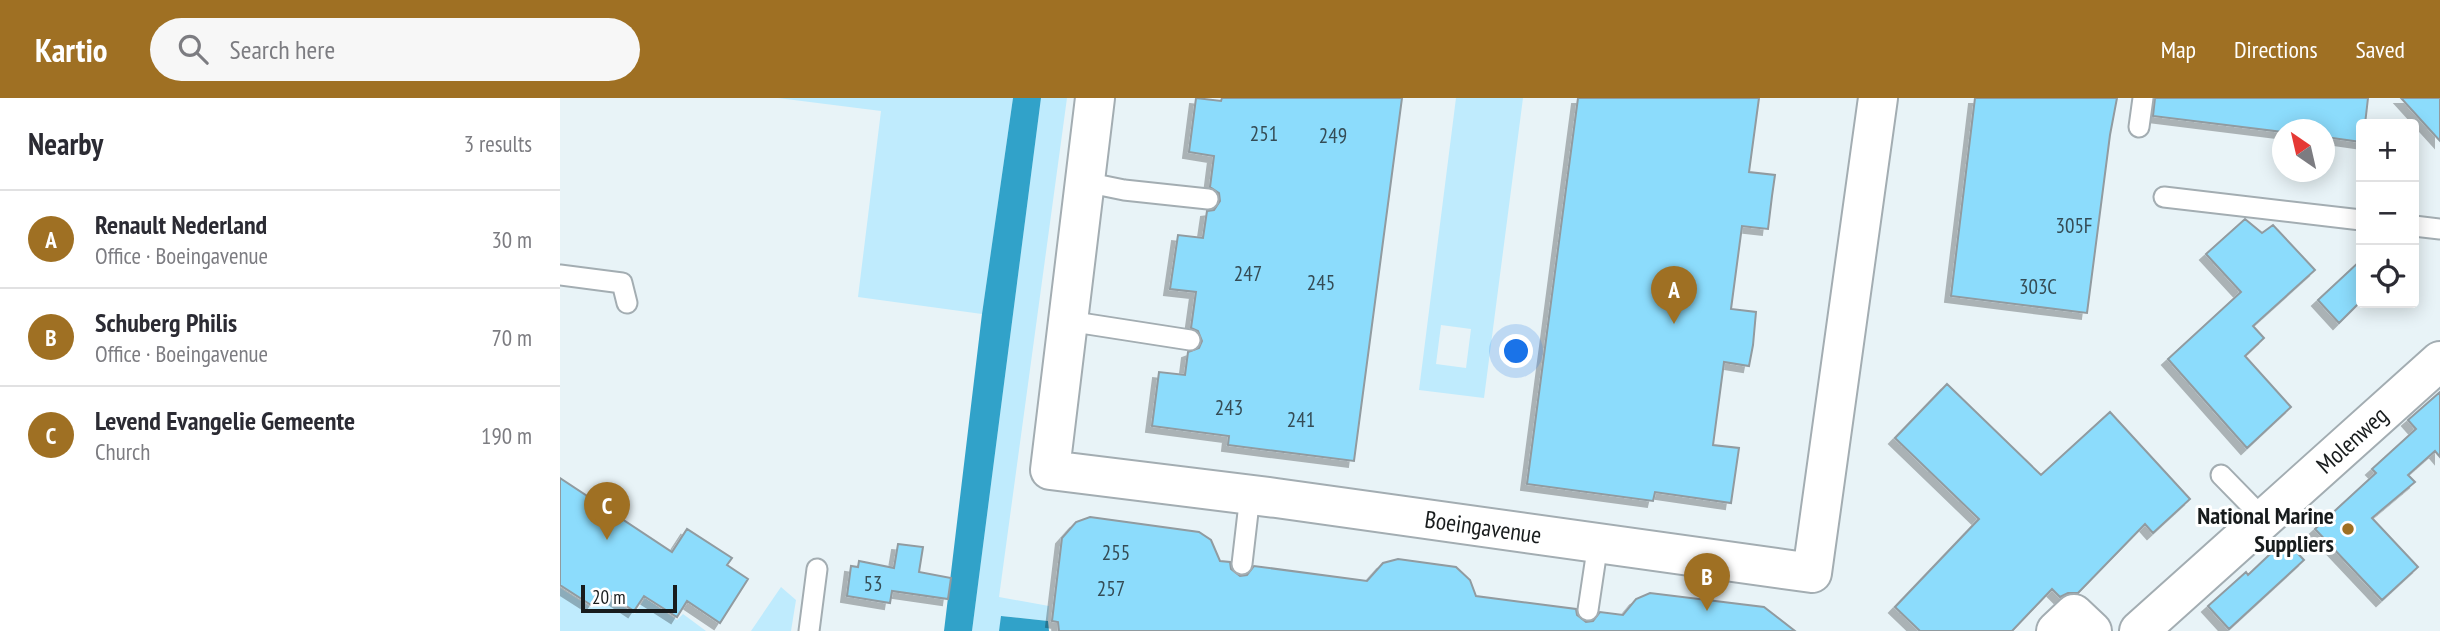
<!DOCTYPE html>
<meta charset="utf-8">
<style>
:root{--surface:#fff;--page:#f7f7f7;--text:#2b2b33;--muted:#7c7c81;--line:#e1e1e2;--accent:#9f7023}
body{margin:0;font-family:"PT Sans Narrow",sans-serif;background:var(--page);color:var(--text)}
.controls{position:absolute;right:21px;top:21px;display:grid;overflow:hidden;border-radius:7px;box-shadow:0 4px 18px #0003}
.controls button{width:63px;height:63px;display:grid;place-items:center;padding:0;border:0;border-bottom:2px solid var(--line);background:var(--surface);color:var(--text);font:35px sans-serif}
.compass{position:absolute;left:1712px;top:21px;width:63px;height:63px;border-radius:50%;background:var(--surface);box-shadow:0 4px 18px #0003;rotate:326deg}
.scale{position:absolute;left:21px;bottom:18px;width:96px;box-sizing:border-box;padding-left:7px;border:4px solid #181c1d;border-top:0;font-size:19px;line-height:24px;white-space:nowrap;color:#181c1d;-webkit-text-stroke:5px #fff;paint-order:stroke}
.you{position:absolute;left:957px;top:254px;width:24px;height:24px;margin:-18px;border:5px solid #fff;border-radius:50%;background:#1a73e8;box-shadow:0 0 0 10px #1a73e833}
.badge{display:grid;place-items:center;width:46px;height:46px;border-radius:50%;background:var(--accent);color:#fff;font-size:23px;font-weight:700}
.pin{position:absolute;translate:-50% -58px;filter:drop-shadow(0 2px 4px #0008)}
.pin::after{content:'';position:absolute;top:37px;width:24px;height:21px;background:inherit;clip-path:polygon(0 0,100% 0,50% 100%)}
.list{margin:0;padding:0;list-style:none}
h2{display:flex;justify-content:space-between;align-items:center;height:91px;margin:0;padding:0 28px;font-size:30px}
h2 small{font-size:23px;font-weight:400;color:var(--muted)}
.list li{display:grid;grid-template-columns:46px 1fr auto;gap:21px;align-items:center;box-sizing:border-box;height:98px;padding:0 28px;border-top:2px solid var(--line)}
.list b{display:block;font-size:26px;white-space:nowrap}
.list p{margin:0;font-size:23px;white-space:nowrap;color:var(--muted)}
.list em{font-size:23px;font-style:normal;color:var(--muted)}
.icon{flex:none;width:38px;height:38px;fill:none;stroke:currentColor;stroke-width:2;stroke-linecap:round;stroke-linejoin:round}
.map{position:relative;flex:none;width:1880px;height:533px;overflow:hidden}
header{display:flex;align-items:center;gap:42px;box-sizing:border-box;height:98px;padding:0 35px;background:var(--accent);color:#fff}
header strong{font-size:33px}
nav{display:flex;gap:38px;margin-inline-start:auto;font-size:24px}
.search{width:490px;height:63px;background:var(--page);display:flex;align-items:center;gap:18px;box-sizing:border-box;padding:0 24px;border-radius:38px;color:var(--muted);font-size:26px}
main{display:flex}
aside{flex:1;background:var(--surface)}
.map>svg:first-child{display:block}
.green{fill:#bfebfd;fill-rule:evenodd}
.water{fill:#31a2c9}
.building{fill:#8cdcfc;stroke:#919ba0;stroke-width:2;filter:url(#shadow)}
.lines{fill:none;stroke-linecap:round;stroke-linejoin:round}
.lane-casing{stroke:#a3adb2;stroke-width:23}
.street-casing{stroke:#a3adb2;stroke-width:42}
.lane{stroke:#fff;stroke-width:19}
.street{stroke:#fff;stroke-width:38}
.poi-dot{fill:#9f7023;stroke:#fff;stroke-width:2.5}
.labels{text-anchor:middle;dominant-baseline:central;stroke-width:6;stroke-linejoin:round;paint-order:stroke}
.number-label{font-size:21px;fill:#354c55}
.street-label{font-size:24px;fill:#181c1d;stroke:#fff}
.poi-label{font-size:24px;font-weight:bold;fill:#181c1d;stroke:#fff;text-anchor:end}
</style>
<header>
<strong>Kartio</strong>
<div class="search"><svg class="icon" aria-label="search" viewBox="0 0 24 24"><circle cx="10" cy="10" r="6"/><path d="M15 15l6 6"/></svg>Search here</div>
<nav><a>Map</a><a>Directions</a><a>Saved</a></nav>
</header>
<main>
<aside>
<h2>Nearby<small>3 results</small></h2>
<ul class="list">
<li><span class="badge">A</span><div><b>Renault Nederland</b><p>Office · Boeingavenue</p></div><em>30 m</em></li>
<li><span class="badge">B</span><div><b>Schuberg Philis</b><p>Office · Boeingavenue</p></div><em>70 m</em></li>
<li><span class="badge">C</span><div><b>Levend Evangelie Gemeente</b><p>Church</p></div><em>190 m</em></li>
</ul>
</aside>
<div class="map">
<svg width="1880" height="533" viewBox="0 0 1880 533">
<defs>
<filter id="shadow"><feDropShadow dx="-6" dy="6" stdDeviation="0" flood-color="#0004"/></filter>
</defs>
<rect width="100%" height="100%" fill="#e8f3f7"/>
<path class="green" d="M 218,0 L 453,0 L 422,216 L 298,199 L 321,13 Z
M 481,0 L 507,0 L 439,499 L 489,508 L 488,523 L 442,518 L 439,533 L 412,533 Z
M 896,0 L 963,0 L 924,300 L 859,292 ZM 881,227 L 911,231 L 906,270 L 876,266 Z
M 221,489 L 236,502 L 231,533 L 191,533 Z
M 0,490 L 32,510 L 42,495 L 75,516 L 85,500 L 117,522 L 123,516 L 146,533 L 0,533 Z"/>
<path class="water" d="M 453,0 L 481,0 L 412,533 L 384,533 L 422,216 Z
M 441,518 L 488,523 L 489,533 L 439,533 Z"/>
<path class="building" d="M 636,0 L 661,3 L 662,0 L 842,0 L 794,363 L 668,347 L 669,338 L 592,328 L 599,274 L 625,277 L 628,254 L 639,250 L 642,243 L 638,233 L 631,230 L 636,194 L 610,191 L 618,137 L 643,140 L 647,113 L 654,112 L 660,103 L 659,95 L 650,89 L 654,58 L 629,54 Z
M 1018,0 L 1199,0 L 1189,74 L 1215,77 L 1212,98 L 1208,131 L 1182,128 L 1171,211 L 1196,214 L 1193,247 L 1189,268 L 1164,264 L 1153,347 L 1179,350 L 1171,405 L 1095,394 L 1093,403 L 967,386 Z
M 1415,0 L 1557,0 L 1550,37 L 1527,215 L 1391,198 Z
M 1595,0 L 1808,0 L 1805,26 L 1801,26 L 1801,44 L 1765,39 L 1765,32 L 1723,32 L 1723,34 L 1593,18 Z
M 1841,0 L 1880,0 L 1880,43 Z
M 1685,121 L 1702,135 L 1713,127 L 1755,172 L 1693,228 L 1704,240 L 1685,258 L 1731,309 L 1687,350 L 1608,261 L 1681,194 L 1646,156 Z
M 1801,162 L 1801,203 L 1779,225 L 1758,202 Z
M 1387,286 L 1481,377 L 1550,314 L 1630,401 L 1593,435 L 1585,426 L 1518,495 L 1508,495 L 1500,499 L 1492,491 L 1452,533 L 1360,533 L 1335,509 L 1419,421 L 1335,340 Z
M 1880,294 L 1880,359 L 1875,353 L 1848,377 L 1855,384 L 1812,420 L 1858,469 L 1822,502 L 1755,431 L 1816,375 L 1812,371 L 1856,331 L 1848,322 Z
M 0,380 L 112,454 L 127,431 L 172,460 L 167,467 L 188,481 L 160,525 L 127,503 L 117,519 L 84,498 L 74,513 L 42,492 L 31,507 L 0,487 Z
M 530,419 L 639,434 L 651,442 L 660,463 L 670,464 L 671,471 L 680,478 L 687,477 L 694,468 L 807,483 L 823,465 L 838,461 L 896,469 L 910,482 L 916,498 L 1016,511 L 1017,517 L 1026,524 L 1033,523 L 1040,514 L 1063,517 L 1076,501 L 1090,495 L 1204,509 L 1235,533 L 499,533 L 498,524 L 492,523 L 502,440 L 516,424 Z
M 1725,442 L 1744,462 L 1669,531 L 1648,508 L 1686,474 L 1688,477 Z
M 338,446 L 363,449 L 359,474 L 391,480 L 388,501 L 332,493 L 330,505 L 287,498 L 291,468 L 298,469 L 299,463 L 334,470 Z"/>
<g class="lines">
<defs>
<path id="lane" d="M 1579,29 L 1583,0
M 525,84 L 564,92 L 648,101
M 1604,99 L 1801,122
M 1854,128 L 1880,131
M 0,177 L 62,185 L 67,205
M 508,223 L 630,242
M 1661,377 L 1704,421
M 682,466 L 690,397
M 1028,512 L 1038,445
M 249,533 L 257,471"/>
<path id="street" d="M 535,0 L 490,372 L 716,400 L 1252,475 L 1318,0
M 1496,533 L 1514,516 L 1532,533
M 1579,533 L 1880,263"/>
</defs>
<use href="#lane" class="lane-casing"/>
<use href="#street" class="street-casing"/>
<use href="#lane" class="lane"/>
<use href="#street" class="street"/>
</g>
<circle class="poi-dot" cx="1788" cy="431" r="7"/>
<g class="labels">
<g class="number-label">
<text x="704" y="35">251</text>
<text x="773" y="37">249</text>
<text x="1514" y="127">305F</text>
<text x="688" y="175">247</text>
<text x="761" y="184">245</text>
<text x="1478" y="188">303C</text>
<text x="669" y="309">243</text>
<text x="741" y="321">241</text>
<text x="556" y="454">255</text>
<text x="313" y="485">53</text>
<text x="551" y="490">257</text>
</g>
<g class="street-label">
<text transform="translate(1792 342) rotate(-42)">Molenweg</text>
<text transform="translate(923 429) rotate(8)">Boeingavenue</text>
</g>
<g class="poi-label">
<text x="1774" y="417">National Marine<tspan x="1774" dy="28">Suppliers</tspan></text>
</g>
</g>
</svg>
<div class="controls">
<button>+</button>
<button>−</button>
<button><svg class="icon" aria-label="locate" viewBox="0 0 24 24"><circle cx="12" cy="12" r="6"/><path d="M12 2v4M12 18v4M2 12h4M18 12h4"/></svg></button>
</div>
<svg class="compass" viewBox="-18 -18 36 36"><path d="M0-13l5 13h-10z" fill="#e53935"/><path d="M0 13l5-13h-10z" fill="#7c7c81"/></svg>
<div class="scale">20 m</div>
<div class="you"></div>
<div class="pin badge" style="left:1114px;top:226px">A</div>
<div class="pin badge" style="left:1147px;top:513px">B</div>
<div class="pin badge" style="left:47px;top:442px">C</div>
</div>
</main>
